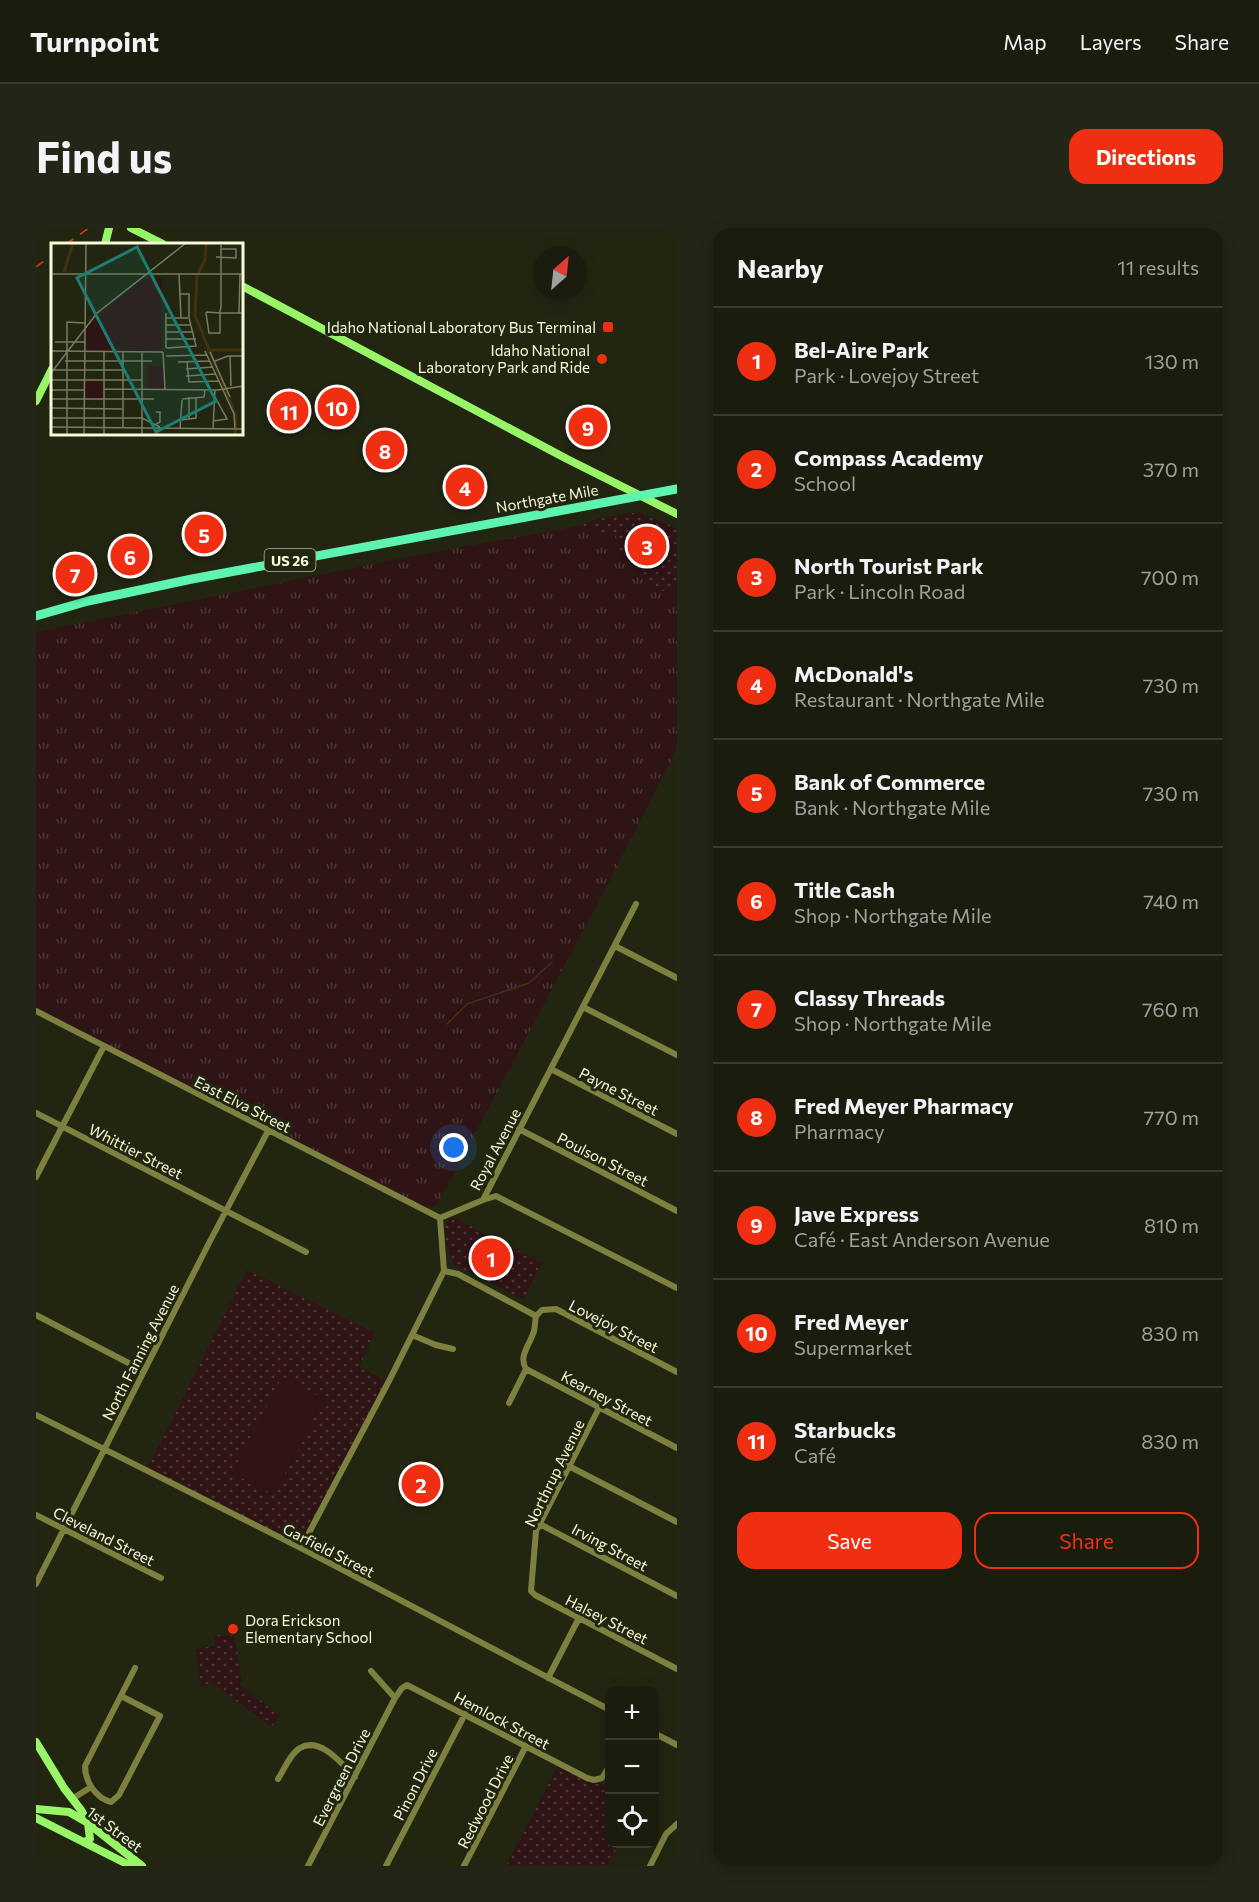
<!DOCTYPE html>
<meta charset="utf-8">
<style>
:root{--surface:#1a1c0d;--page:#232516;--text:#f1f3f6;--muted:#9fa19d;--line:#383a2e;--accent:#ef2e12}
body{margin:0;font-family:Commissioner,sans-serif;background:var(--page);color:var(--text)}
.controls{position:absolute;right:18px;bottom:18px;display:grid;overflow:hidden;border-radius:12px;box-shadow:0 3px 15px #0003}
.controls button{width:54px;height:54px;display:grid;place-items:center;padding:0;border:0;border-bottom:2px solid var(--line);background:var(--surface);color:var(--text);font:30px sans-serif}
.compass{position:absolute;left:497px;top:18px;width:54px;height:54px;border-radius:50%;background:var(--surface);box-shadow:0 3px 15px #0003;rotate:27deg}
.you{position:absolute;left:418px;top:920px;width:21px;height:21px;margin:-15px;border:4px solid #fff;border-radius:50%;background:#1a73e8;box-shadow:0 0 0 9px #1a73e833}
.badge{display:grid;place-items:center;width:39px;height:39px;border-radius:50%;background:var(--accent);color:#fff;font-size:20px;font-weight:700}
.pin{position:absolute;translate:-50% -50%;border:3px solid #fff;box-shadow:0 2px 6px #0006}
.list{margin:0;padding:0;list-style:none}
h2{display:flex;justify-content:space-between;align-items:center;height:78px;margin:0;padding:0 24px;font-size:26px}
h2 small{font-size:20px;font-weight:400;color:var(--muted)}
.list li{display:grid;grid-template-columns:39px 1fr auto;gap:18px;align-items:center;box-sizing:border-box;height:108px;padding:0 24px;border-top:2px solid var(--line)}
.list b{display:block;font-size:22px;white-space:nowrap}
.list p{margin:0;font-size:20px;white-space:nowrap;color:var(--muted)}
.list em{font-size:20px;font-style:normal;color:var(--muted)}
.actions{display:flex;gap:12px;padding:18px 24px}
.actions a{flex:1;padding:14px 0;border:2px solid var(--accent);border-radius:18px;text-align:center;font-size:21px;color:var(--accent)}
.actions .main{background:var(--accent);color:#fff}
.icon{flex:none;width:33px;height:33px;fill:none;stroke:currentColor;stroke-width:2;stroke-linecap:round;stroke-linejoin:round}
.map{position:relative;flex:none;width:641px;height:1638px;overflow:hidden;border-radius:18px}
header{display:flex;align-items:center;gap:36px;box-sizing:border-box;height:84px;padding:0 30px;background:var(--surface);border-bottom:2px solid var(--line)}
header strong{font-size:28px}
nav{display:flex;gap:33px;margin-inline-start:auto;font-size:21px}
.intro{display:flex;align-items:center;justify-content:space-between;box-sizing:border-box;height:144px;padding:0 36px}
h1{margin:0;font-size:42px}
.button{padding:15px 27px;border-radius:18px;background:var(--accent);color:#fff;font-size:21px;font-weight:700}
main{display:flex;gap:36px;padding:0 36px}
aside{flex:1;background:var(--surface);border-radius:18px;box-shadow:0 3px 15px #0003}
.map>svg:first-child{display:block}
.grass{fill:url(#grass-tufts)}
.park{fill:url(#park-dots)}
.garden{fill:#2f1415}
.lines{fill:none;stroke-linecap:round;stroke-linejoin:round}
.stream{stroke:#42300e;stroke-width:1.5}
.minor{stroke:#7d813f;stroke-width:6}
.major{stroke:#98f567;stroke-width:8}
.highway{stroke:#5cf4af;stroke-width:9}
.rail{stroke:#ef2e12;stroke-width:1.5;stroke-dasharray:9 8;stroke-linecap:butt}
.poi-dot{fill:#ef2e12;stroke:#222611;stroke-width:2}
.labels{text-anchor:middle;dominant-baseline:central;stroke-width:6;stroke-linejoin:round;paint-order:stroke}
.shield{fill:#222611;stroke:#b7bc9c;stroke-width:1.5}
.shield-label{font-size:14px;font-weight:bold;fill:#f7fcd8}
.poi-label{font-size:15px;fill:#f7fcd8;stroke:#222611;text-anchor:end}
.street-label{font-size:15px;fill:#f7fcd8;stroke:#222611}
.inset-river{fill:none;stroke:#42300e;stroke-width:3}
.inset-road{fill:none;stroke:#777c61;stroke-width:1.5}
.view{fill:#1b7d73;fill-opacity:0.15;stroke:#1b7d73;stroke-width:3}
.inset-edge{fill:none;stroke:#f7fcd8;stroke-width:3}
</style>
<header>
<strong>Turnpoint</strong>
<nav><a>Map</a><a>Layers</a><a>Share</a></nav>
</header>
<div class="intro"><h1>Find us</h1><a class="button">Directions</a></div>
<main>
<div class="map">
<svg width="641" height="1638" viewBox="0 0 641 1638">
<defs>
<pattern id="grass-tufts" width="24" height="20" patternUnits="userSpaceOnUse" patternTransform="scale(1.5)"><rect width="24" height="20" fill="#2f1415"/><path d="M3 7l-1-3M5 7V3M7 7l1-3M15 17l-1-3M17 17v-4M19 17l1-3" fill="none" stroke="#4e3736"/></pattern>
<pattern id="park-dots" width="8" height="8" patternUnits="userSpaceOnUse" patternTransform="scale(1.5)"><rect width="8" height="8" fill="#2f1415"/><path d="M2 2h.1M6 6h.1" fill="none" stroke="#4e3736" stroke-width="1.8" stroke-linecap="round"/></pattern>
</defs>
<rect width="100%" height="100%" fill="#222611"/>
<path class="grass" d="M 542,298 L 580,308 L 625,362 L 641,360 L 641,521 L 573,654 L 401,977 L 388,982 L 0,783 L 0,404 L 377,328 Z"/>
<path class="park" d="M 592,285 L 607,285 L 641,301 L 641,360 L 626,363 L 581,328 L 580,308 L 542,298 L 563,290 Z
M 417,989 L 506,1035 L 487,1072 L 419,1037 C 412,1030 407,1006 410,995 C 412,991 413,991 417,989 Z
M 211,1042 L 339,1105 L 323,1139 L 353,1154 L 265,1320 L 110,1243 Z
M 198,1405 L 206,1454 L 204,1457 L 244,1488 L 235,1499 L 178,1456 L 165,1458 L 159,1421 L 179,1418 L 178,1408 Z
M 523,1535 L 573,1560 L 574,1616 L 583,1616 L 571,1638 L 470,1638 Z"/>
<path class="garden" d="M 246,1149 L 288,1171 L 238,1267 L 196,1245 Z"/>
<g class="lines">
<path class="stream" d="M 411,796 L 431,776 L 493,755 L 516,734"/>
<path class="minor" d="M 579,718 L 641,750
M 547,779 L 641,827
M 0,783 L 404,990
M 515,841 L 641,906
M 0,885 L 270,1024
M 483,901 L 641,983
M 0,949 L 68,818
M 447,972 L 460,968 L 641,1060
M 404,990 L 447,972 L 600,676
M 408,1043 L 422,1046 L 500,1088
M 0,1087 L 108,1143
M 500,1088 L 506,1082 L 520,1081 L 641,1144
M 376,1107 L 400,1117 L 417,1121
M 490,1141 L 641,1220
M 473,1175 L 490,1141 C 482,1128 494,1117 498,1103 C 499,1099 499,1093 500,1088
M 563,1180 L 500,1303 L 495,1363 L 499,1367 L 641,1441
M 0,1187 L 265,1320 L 574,1482
M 525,1234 L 641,1294
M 0,1287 L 125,1350
M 496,1292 L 641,1368
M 265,1320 L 354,1151 L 408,1043 L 404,990
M 0,1356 L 173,1015 L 232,903
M 335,1443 L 359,1470
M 512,1450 L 543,1390
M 85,1468 L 124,1488 L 83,1567 L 75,1574 C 60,1570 49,1554 49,1538 L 99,1440
M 618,1505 L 641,1517
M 242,1551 C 248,1542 254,1526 264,1520 C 284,1508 306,1536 319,1549
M 36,1571 L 55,1559
M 272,1638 L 359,1470 L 366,1460 L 371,1457 L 551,1550 L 558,1552 L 566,1550 L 574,1537
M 350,1638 L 429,1486
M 428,1638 L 490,1518
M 614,1638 L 630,1606 L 641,1596"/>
<path class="major" d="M 95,0 L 127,16
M 69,16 L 73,0
M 206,58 L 531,231 L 641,286
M 0,173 L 16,141
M 0,1514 L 28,1560 L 45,1582 L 52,1595 L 54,1611 L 48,1614
M 0,1581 L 33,1584 L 52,1595 L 106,1638
M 0,1590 L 95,1638"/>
<path class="highway" d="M 0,388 L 52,373 L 156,351 L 641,261"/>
<path class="rail" d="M 30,16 L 53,0
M 0,39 L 16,27"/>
</g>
<g class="poi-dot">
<rect x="566" y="93" width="12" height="12" rx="3"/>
<circle cx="566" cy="131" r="6"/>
<circle cx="197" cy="1401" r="6"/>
</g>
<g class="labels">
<rect class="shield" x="228.5" y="321" width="51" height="22" rx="4.5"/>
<g class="shield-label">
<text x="254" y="332">US 26</text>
</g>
<g class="poi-label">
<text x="560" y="99">Idaho National Laboratory Bus Terminal</text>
<text x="554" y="122">Idaho National<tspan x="554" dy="17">Laboratory Park and Ride</tspan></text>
<text x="209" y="1392" text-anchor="start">Dora Erickson<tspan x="209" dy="17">Elementary School</tspan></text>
</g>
<g class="street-label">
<text transform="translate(511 270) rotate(-10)">Northgate Mile</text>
<text transform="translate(583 863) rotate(27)">Payne Street</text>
<text transform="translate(207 876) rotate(27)">East Elva Street</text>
<text transform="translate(459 921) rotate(-62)">Royal Avenue</text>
<text transform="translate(100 923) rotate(27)">Whittier Street</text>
<text transform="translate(567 931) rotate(27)">Poulson Street</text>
<text transform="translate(578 1098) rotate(27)">Lovejoy Street</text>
<text transform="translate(104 1124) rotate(-63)">North Fanning Avenue</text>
<text transform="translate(571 1170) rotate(28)">Kearney Street</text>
<text transform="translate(518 1245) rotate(-64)">Northrup Avenue</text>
<text transform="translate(68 1308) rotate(27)">Cleveland Street</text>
<text transform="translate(574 1319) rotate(28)">Irving Street</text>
<text transform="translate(293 1322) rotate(27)">Garfield Street</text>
<text transform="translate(571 1391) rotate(27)">Halsey Street</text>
<text transform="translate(466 1492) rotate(28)">Hemlock Street</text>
<text transform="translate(305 1549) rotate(-63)">Evergreen Drive</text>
<text transform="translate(379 1556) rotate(-63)">Pinon Drive</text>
<text transform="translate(449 1573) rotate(-63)">Redwood Drive</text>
<text transform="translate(79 1601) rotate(37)">1st Street</text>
</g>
</g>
<g transform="translate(15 15)">
<rect width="192" height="192" fill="#222611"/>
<path d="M 111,35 L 110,109 L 35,107 L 35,86 L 42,77 L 91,37 Z" fill="#2f1415"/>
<path d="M 96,123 L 111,123 L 115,126 L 114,146 L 96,146 ZM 33,137 L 52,137 L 53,156 L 33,156 Z" fill="#2f1415"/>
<path class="inset-river" d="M 155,0 L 154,16 L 146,33 L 144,72 L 185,173 L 184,192M 13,29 L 22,0M 156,107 L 192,107"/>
<path class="inset-road" d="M 170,2 L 170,64 L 169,68 L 169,90 L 158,90 L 155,70 L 156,69 L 169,70 L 192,70M 165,14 L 185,15 L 185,6 L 170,6M 0,31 L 192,31M 128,31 L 130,75M 188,70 L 189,31M 115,75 L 137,75M 115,82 L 140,82M 115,89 L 142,89M 115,96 L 145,96M 4,99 L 34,99M 115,105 L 145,103 L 138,75 L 138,51 L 128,51M 115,105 L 115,70M 0,108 L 112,109M 53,108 L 53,192M 154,108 L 183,171 L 184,185M 112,109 L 114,146M 159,109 L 179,154M 115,113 L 156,112M 179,113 L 180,143M 14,118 L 101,118M 164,118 L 177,113 L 192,113M 127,119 L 159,118M 136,119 L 138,139 L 168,138M 135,126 L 162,124M 3,127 L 72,127M 0,130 L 46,70 L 135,0M 135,133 L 165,131M 0,137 L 91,137M 53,146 L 167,147 L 192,143M 0,147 L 33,147M 0,156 L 103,156M 131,156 L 153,154 L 154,147M 0,165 L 72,166M 105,169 L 109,169 L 109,179 L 105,181M 0,175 L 91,175 L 109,184M 138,176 L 138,154M 130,177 L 145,175 L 145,154M 162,178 L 176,176 L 164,154M 0,184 L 192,186M 72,184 L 72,108M 129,185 L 131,157M 162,185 L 164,147M 16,192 L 16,79 L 34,80M 33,192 L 35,0M 91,192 L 91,109"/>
<path class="view" d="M 86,4 L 165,158 L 105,189 L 26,35 Z"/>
<rect width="192" height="192" class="inset-edge"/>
</g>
</svg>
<div class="controls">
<button>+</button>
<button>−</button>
<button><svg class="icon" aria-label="locate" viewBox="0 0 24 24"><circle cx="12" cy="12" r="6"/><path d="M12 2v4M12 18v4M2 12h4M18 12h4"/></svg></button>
</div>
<svg class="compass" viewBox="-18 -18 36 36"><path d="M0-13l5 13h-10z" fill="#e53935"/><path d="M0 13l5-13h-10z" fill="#9fa19d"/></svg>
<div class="you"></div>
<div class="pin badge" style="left:455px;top:1030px">1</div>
<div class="pin badge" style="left:385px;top:1256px">2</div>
<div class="pin badge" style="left:611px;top:318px">3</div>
<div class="pin badge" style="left:429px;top:259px">4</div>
<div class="pin badge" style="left:168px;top:306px">5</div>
<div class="pin badge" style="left:94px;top:328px">6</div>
<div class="pin badge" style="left:39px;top:346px">7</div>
<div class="pin badge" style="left:349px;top:222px">8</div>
<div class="pin badge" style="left:552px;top:199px">9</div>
<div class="pin badge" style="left:301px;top:179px">10</div>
<div class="pin badge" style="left:253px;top:183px">11</div>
</div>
<aside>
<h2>Nearby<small>11 results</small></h2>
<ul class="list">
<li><span class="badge">1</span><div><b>Bel-Aire Park</b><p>Park · Lovejoy Street</p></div><em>130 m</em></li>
<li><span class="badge">2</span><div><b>Compass Academy</b><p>School</p></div><em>370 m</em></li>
<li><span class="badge">3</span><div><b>North Tourist Park</b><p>Park · Lincoln Road</p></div><em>700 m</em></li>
<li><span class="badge">4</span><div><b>McDonald's</b><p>Restaurant · Northgate Mile</p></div><em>730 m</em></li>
<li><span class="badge">5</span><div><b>Bank of Commerce</b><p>Bank · Northgate Mile</p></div><em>730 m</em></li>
<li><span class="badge">6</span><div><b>Title Cash</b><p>Shop · Northgate Mile</p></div><em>740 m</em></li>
<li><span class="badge">7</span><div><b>Classy Threads</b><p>Shop · Northgate Mile</p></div><em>760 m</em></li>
<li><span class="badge">8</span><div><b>Fred Meyer Pharmacy</b><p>Pharmacy</p></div><em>770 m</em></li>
<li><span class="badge">9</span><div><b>Jave Express</b><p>Café · East Anderson Avenue</p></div><em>810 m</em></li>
<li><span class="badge">10</span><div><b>Fred Meyer</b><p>Supermarket</p></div><em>830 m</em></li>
<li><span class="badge">11</span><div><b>Starbucks</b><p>Café</p></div><em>830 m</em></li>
</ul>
<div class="actions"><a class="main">Save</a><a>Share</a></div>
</aside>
</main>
